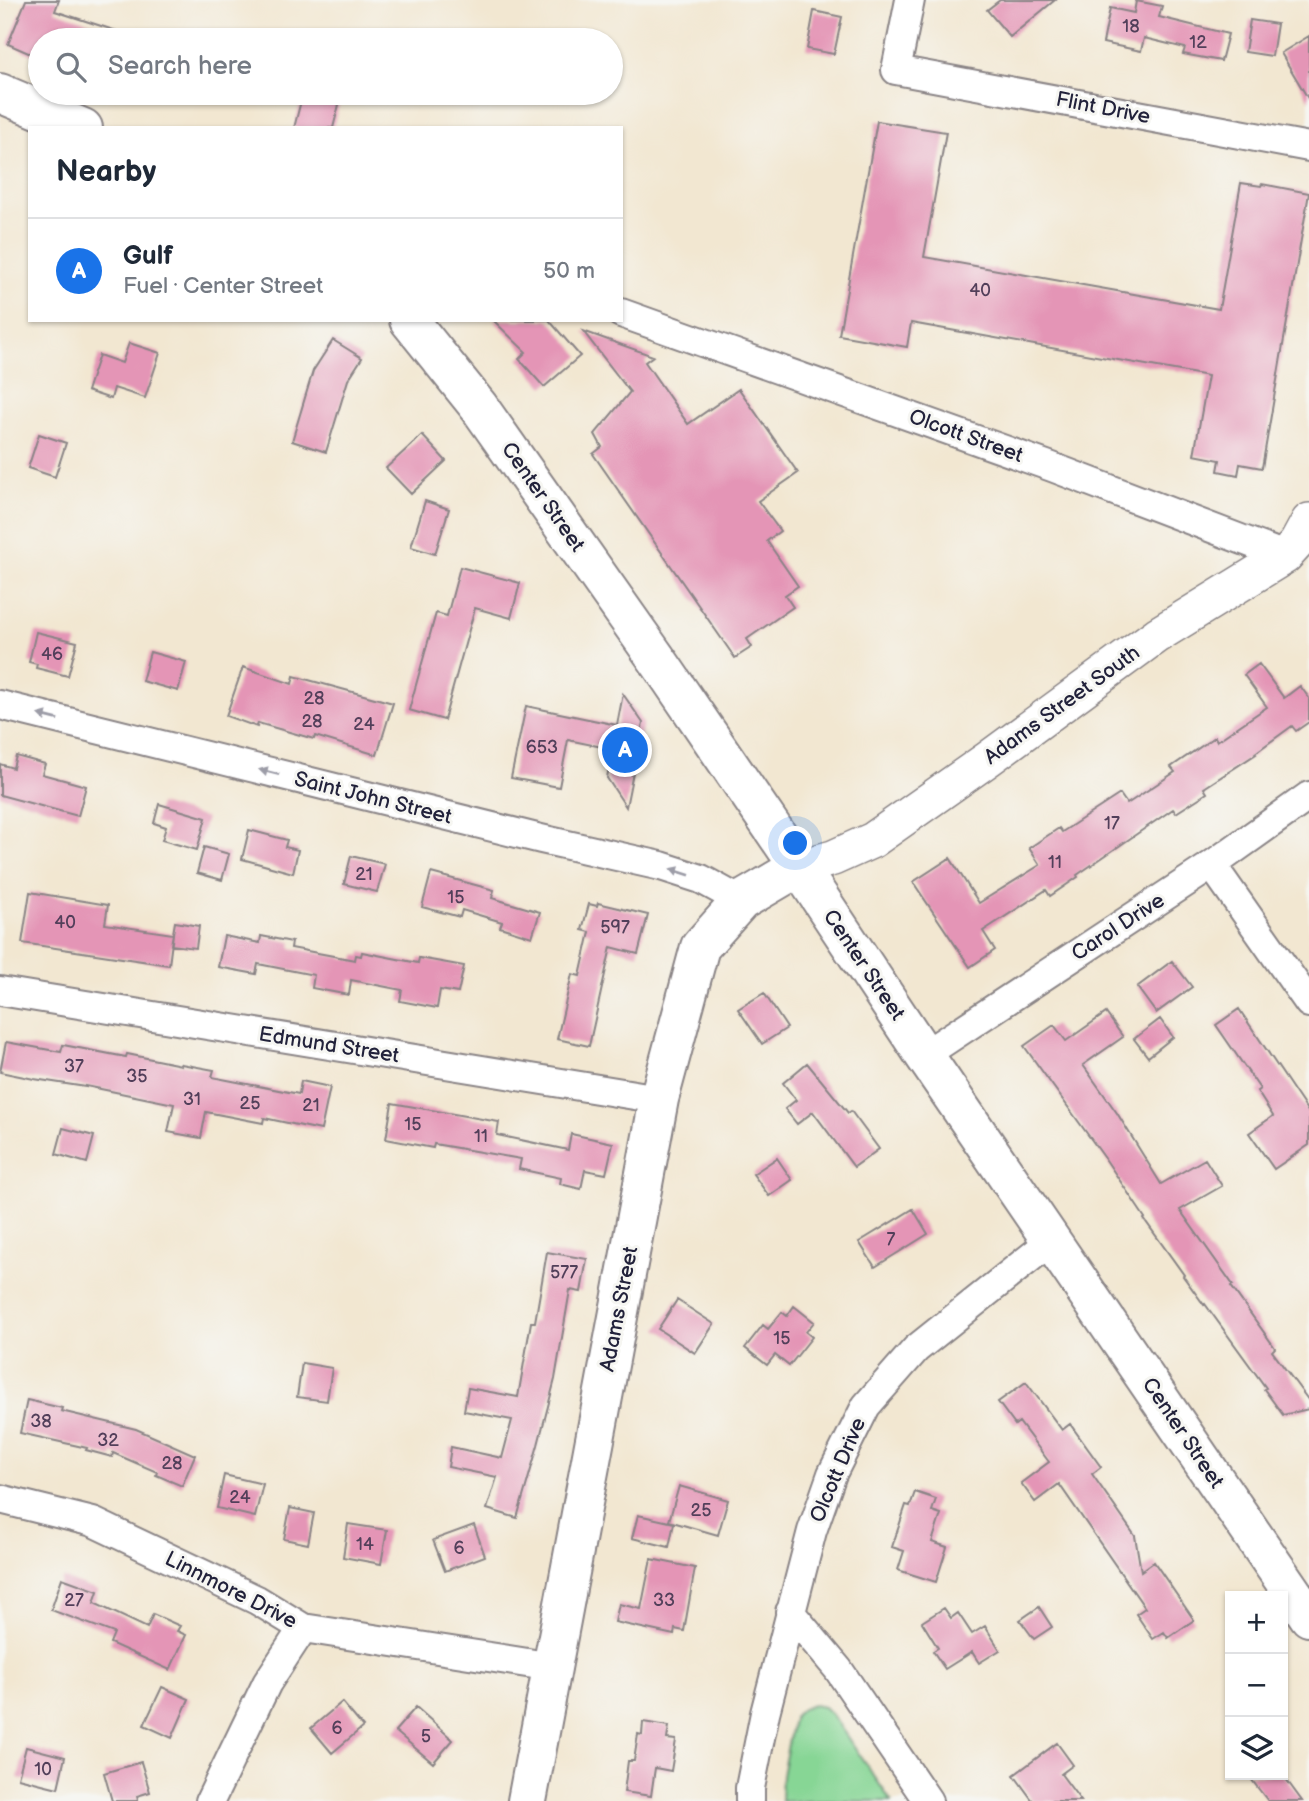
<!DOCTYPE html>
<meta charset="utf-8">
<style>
:root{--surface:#fff;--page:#f6f6f7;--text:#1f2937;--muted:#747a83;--line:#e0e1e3;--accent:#1a73e8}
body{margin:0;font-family:"Balsamiq Sans",sans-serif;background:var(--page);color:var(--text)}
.controls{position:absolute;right:21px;bottom:21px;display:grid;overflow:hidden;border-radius:0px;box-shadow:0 2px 5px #0004}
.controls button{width:63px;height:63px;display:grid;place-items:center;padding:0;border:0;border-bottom:2px solid var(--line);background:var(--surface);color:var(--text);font:35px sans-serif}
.you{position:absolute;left:796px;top:844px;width:24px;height:24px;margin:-18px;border:5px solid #fff;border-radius:50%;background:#1a73e8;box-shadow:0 0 0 10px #1a73e833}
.badge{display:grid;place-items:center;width:46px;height:46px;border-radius:50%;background:var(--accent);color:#fff;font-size:23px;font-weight:700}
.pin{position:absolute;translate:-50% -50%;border:4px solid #fff;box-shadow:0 2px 7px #0006}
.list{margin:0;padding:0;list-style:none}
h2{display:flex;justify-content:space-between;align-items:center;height:91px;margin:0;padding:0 28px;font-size:30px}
h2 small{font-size:23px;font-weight:400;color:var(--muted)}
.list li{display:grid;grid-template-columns:46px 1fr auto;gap:21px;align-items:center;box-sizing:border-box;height:105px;padding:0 28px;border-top:2px solid var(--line)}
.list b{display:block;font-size:26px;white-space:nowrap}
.list p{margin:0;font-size:23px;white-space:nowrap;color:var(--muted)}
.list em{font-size:23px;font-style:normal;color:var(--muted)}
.icon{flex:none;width:38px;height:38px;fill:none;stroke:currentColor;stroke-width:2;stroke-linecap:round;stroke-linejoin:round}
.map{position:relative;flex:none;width:1309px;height:1801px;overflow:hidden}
.search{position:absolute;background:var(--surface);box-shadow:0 2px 5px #0004;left:28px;top:28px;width:595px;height:77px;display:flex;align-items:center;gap:18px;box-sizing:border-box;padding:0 24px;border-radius:38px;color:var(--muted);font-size:26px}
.panel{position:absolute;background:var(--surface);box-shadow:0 2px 5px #0004;left:28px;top:126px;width:595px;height:196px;border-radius:0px}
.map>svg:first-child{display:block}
.green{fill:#87d695;stroke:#547c68;stroke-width:2}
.building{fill:#e495b6}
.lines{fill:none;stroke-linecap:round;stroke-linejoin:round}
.minor-casing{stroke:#8a8486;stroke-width:32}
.tertiary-casing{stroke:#8a8486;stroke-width:38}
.secondary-casing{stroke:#8a8486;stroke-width:42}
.primary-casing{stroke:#8a8486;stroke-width:42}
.minor{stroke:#fff;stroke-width:28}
.tertiary{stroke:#fff;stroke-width:35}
.secondary{stroke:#fff;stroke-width:38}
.primary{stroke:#fff;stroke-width:38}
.oneway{fill:#9c9ca7}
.labels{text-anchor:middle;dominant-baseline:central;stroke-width:6;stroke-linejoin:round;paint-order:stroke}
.number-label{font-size:18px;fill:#523f5a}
.street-label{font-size:21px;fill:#22223b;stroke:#f6f6f2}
</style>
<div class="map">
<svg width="1309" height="1801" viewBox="0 0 1309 1801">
<rect width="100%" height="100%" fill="#f6f6f2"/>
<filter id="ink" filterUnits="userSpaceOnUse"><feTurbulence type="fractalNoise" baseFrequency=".0143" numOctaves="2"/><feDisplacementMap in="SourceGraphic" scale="14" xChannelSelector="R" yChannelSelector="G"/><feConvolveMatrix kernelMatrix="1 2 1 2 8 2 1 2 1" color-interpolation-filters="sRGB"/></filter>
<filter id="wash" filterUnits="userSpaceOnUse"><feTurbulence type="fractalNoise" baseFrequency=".00686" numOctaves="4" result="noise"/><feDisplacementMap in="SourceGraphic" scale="28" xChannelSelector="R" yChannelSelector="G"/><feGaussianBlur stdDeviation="1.57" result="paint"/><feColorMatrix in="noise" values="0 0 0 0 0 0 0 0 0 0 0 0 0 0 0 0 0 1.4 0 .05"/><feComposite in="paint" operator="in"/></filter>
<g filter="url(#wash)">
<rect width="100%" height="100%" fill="#f2e7d1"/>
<path class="green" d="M 813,1705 L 824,1707 L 832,1715 L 891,1801 L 781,1801 L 782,1775 L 793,1719 C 798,1710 803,1708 813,1705 Z"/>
<g id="blocks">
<path class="building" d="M 26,0 L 59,0 L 55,11 L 132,36 L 131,40 L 40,40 L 40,48 L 33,55 L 8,44 Z
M 1000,0 L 1055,0 L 1010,37 L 987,10 Z
M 1136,1 L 1162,6 L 1159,17 L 1228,34 L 1221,61 L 1183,54 L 1185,48 L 1144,38 L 1141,51 L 1103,43 L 1110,8 L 1134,13 Z
M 814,11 L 842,17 L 834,54 L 807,49 Z
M 1250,20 L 1277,24 L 1272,56 L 1245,52 Z
M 1309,36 L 1309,100 L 1281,53 Z
M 303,93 L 342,93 L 333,128 L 294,128 Z
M 877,121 L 946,132 L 924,257 L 1219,309 L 1241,183 L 1261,186 L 1262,184 L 1309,193 L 1262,468 L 1240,464 L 1238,475 L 1218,471 L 1220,460 L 1194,455 L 1208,376 L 911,323 L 907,347 L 839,335 Z
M 493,320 L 549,320 L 580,356 L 544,387 L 519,359 L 526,352 Z
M 583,331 L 653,356 L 645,362 L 688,424 L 739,389 L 798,473 L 758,501 L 780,531 L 767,541 L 798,586 L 785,595 L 793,607 L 747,639 L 752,647 L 735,658 L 593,454 L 602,447 L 595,434 L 630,392 Z
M 333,340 L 362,358 L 348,380 L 326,452 L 292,441 L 313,371 Z
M 129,343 L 160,353 L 145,398 L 114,388 L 111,399 L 87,391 L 99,355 L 122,363 Z
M 39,434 L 66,443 L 55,477 L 28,468 Z
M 422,435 L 446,461 L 411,494 L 386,468 Z
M 425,501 L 449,509 L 435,554 L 411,547 Z
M 460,567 L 520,583 L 511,618 L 475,608 L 444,720 L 409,710 L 436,613 L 447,616 Z
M 36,632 L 77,642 L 68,676 L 36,668 L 37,664 L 29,662 Z
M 150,652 L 186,662 L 178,691 L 142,681 Z
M 1259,664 L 1284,698 L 1300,686 L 1309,698 L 1309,722 L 1296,731 L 1292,726 L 1255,753 L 1256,754 L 1204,788 L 1207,793 L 1176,813 L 1173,809 L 1077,875 L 1078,877 L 1050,896 L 1046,890 L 983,931 L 995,950 L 970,967 L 913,882 L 950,858 L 979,903 L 1040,865 L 1029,848 L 1059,828 L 1062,832 L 1120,794 L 1127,804 L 1175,772 L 1171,767 L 1215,737 L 1217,741 L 1267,707 L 1244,675 Z
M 243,667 L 292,684 L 294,676 L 393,703 L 377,755 L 315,736 L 314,739 L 258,723 L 257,727 L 226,716 Z
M 623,694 L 643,723 L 626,807 L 607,778 L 612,749 L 568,740 L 559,787 L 511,778 L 526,706 L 617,725 Z
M 16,756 L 45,764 L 42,774 L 86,786 L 78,816 L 0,795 L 0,764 L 13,768 Z
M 159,804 L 206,818 L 197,850 L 162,840 L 166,827 L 154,823 Z
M 249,830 L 287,840 L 285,847 L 298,850 L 293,873 L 242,859 Z
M 204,847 L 229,854 L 222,880 L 197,873 Z
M 351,856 L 385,864 L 377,892 L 344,884 Z
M 431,873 L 494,890 L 492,898 L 540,912 L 532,937 L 500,927 L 502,922 L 462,910 L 460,917 L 422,907 Z
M 30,892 L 108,905 L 105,924 L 173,934 L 169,965 L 22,943 Z
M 598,903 L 648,915 L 638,954 L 611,947 L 589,1046 L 557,1039 L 572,974 L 580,976 L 590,932 L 582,930 L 589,904 L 597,906 Z
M 175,922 L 199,926 L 196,948 L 171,945 Z
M 224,936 L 260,943 L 261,936 L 292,942 L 291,948 L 355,960 L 356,955 L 361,956 L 362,952 L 418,963 L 419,958 L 464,966 L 458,993 L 440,990 L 437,1008 L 400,1001 L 402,990 L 351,980 L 349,995 L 312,988 L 314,975 L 258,964 L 256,974 L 218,967 Z
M 1172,961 L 1192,987 L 1156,1013 L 1137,987 Z
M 764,993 L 787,1028 L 762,1044 L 738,1009 Z
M 1239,1009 L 1309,1113 L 1309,1145 L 1274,1169 L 1249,1133 L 1273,1116 L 1257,1091 L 1260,1089 L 1216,1025 Z
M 1106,1013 L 1123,1037 L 1083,1065 L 1117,1113 L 1161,1184 L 1205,1159 L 1222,1186 L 1180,1210 L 1233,1285 L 1231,1286 L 1275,1348 L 1272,1351 L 1309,1401 L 1309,1409 L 1283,1415 L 1264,1389 L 1266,1388 L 1205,1304 L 1204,1305 L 1183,1276 L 1184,1275 L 1144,1219 L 1145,1218 L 1104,1157 L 1024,1046 L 1054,1025 L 1066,1041 Z
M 1160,1019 L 1173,1037 L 1148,1057 L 1134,1039 Z
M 6,1042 L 61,1052 L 63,1045 L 126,1057 L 127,1054 L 181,1065 L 181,1064 L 214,1070 L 212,1077 L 299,1094 L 301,1081 L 330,1087 L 321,1130 L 264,1118 L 263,1123 L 206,1112 L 201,1138 L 168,1132 L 174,1104 L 86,1086 L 86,1087 L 34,1079 L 0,1072 Z
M 807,1063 L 848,1113 L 851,1111 L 879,1149 L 854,1167 L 813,1112 L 797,1124 L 785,1109 L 796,1100 L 783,1083 Z
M 392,1103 L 499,1122 L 497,1135 L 568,1150 L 571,1134 L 613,1143 L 606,1174 L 585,1170 L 581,1189 L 560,1184 L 561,1178 L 519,1169 L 521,1159 L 434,1144 L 433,1148 L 386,1139 Z
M 63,1128 L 94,1136 L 87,1163 L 56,1154 Z
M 777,1158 L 792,1180 L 769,1196 L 753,1174 Z
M 913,1209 L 928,1234 L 875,1267 L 859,1242 Z
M 547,1252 L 587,1259 L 581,1292 L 570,1290 L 555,1379 L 538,1445 L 517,1518 L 487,1509 L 497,1477 L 448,1467 L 451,1447 L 502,1458 L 512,1420 L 464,1411 L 468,1388 L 518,1397 L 531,1322 L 535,1322 Z
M 677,1300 L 714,1324 L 695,1353 L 658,1329 Z
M 794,1306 L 814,1322 L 806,1332 L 812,1337 L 789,1366 L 775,1355 L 767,1365 L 745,1348 L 763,1325 L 768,1329 L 782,1312 L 787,1316 Z
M 302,1363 L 332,1368 L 327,1401 L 297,1397 Z
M 1026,1382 L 1062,1430 L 1070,1424 L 1101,1467 L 1092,1474 L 1135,1536 L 1141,1571 L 1154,1562 L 1194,1620 L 1168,1638 L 1164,1632 L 1153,1639 L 1136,1614 L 1145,1608 L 1059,1484 L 1035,1502 L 1021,1483 L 1049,1462 L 1019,1422 L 1015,1425 L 998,1402 Z
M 27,1400 L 62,1408 L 61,1411 L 136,1429 L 195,1455 L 182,1486 L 156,1475 L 157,1472 L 113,1453 L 112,1457 L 86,1450 L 87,1448 L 20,1433 Z
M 224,1475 L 263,1484 L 255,1517 L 217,1508 Z
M 679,1486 L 728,1500 L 718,1535 L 669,1521 Z
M 915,1492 L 936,1499 L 932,1511 L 941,1514 L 932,1542 L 947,1547 L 936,1582 L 898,1570 L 904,1551 L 892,1547 L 906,1505 L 910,1506 Z
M 290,1508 L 314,1513 L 308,1544 L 284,1539 Z
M 638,1515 L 674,1523 L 669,1547 L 632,1538 Z
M 348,1524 L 387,1530 L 381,1564 L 343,1557 Z
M 474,1525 L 485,1556 L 445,1571 L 433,1540 Z
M 651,1559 L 695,1568 L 684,1631 L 675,1629 L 674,1635 L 615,1622 L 619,1604 L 641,1609 Z
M 62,1578 L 98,1591 L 94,1603 L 147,1628 L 153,1614 L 180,1626 L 177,1631 L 186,1635 L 170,1670 L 110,1643 L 114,1633 L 51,1610 Z
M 1039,1607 L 1052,1627 L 1034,1639 L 1020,1620 Z
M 944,1608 L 951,1618 L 958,1613 L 972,1634 L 985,1626 L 1000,1650 L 979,1663 L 972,1652 L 945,1669 L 933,1651 L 938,1648 L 922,1622 Z
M 162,1687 L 189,1699 L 172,1738 L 144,1725 Z
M 342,1702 L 363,1727 L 332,1753 L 311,1728 Z
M 416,1707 L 453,1740 L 433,1763 L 395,1731 Z
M 643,1722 L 669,1726 L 667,1739 L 676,1740 L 671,1771 L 655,1768 L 651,1796 L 624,1792 L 628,1761 L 634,1761 L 638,1734 L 642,1735 Z
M 1057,1743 L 1073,1765 L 1061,1774 L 1081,1801 L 1033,1801 L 1014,1775 Z
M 26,1747 L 65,1757 L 58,1788 L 18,1778 Z
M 141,1762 L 150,1792 L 137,1796 L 138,1801 L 112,1801 L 104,1773 Z
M 1248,1775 L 1283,1775 L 1302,1801 L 1268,1801 Z"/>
</g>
</g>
<g filter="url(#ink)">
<use href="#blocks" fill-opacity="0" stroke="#8a8486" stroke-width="2"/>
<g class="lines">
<defs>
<path id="minor" d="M 910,0 L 896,70 L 1309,147
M 621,313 L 1052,467 L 1285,556
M 0,705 L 541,839 L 661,866 L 701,879 L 741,901
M 1212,865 L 1309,1003
M 0,991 L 659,1099
M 924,1055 L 1212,865 L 1309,796
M 0,1499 L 93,1522 L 257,1600 L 303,1628 L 553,1667
M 790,1612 L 838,1669 L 928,1801
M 210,1801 L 267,1683 L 303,1628
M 750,1801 L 750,1788 L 765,1713 L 812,1531 L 832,1474 L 866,1406 L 916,1349 L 1051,1241"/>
<path id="tertiary" d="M 799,867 L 833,858 L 873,840 L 988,759 L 1157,635 L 1285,556 L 1297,543 L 1309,521"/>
<path id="secondary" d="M 527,1801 L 659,1099 L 700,947 L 741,901 L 799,867"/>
<path id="primary" d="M 0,93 L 83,128
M 409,320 L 479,407 L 661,665 L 799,867 L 924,1055 L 1309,1617"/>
</defs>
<use href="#minor" class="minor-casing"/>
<use href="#tertiary" class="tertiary-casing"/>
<use href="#secondary" class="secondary-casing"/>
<use href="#primary" class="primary-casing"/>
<use href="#minor" class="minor"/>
<use href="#tertiary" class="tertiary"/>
<use href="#secondary" class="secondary"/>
<use href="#primary" class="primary"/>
</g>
<defs><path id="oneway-solid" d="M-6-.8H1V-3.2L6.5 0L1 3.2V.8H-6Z" transform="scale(1.75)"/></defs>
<g class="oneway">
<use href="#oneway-solid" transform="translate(48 717) rotate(-166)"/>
<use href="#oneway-solid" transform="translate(269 772) rotate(-166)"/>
<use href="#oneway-solid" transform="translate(680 872) rotate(-162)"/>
</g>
</g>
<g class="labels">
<g class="number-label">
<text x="1131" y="26">18</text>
<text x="1198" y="42">12</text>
<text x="980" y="290">40</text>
<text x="52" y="654">46</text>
<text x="314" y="698">28</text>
<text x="312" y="721">28</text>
<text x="364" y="724">24</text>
<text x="542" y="747">653</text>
<text x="1112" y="823">17</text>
<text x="1055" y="862">11</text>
<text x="364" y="874">21</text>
<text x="456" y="897">15</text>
<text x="65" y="922">40</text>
<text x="615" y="927">597</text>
<text x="74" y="1066">37</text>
<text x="137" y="1076">35</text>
<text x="192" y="1099">31</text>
<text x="250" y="1103">25</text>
<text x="311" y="1105">21</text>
<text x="413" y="1124">15</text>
<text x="481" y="1136">11</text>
<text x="891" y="1239">7</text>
<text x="564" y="1272">577</text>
<text x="782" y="1338">15</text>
<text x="41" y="1421">38</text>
<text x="108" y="1440">32</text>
<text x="172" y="1463">28</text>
<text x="240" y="1497">24</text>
<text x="701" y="1510">25</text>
<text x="365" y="1544">14</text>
<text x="459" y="1548">6</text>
<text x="74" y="1600">27</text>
<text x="664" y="1600">33</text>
<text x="337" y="1728">6</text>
<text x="426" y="1736">5</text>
<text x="43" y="1769">10</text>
</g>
<g class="street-label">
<text transform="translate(1103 108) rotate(11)">Flint Drive</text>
<text transform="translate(966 436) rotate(20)">Olcott Street</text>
<text transform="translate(543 497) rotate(55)">Center Street</text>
<text transform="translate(1062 705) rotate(-36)">Adams Street South</text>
<text transform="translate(373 798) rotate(14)">Saint John Street</text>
<text transform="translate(1118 927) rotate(-33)">Carol Drive</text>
<text transform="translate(864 965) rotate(56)">Center Street</text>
<text transform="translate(329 1045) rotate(9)">Edmund Street</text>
<text transform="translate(619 1309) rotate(-79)">Adams Street</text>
<text transform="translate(1183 1433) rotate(56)">Center Street</text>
<text transform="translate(838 1470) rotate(-67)">Olcott Drive</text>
<text transform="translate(231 1590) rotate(27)">Linnmore Drive</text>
</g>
</g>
</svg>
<div class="controls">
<button>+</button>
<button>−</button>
<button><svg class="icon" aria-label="layers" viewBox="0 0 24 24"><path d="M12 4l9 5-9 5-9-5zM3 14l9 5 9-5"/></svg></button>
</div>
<div class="you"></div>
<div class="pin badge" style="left:625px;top:750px">A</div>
<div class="search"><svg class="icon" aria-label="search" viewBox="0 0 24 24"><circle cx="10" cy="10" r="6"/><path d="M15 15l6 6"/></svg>Search here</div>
<section class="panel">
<h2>Nearby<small></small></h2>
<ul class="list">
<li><span class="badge">A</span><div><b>Gulf</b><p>Fuel · Center Street</p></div><em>50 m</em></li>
</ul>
</section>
</div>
